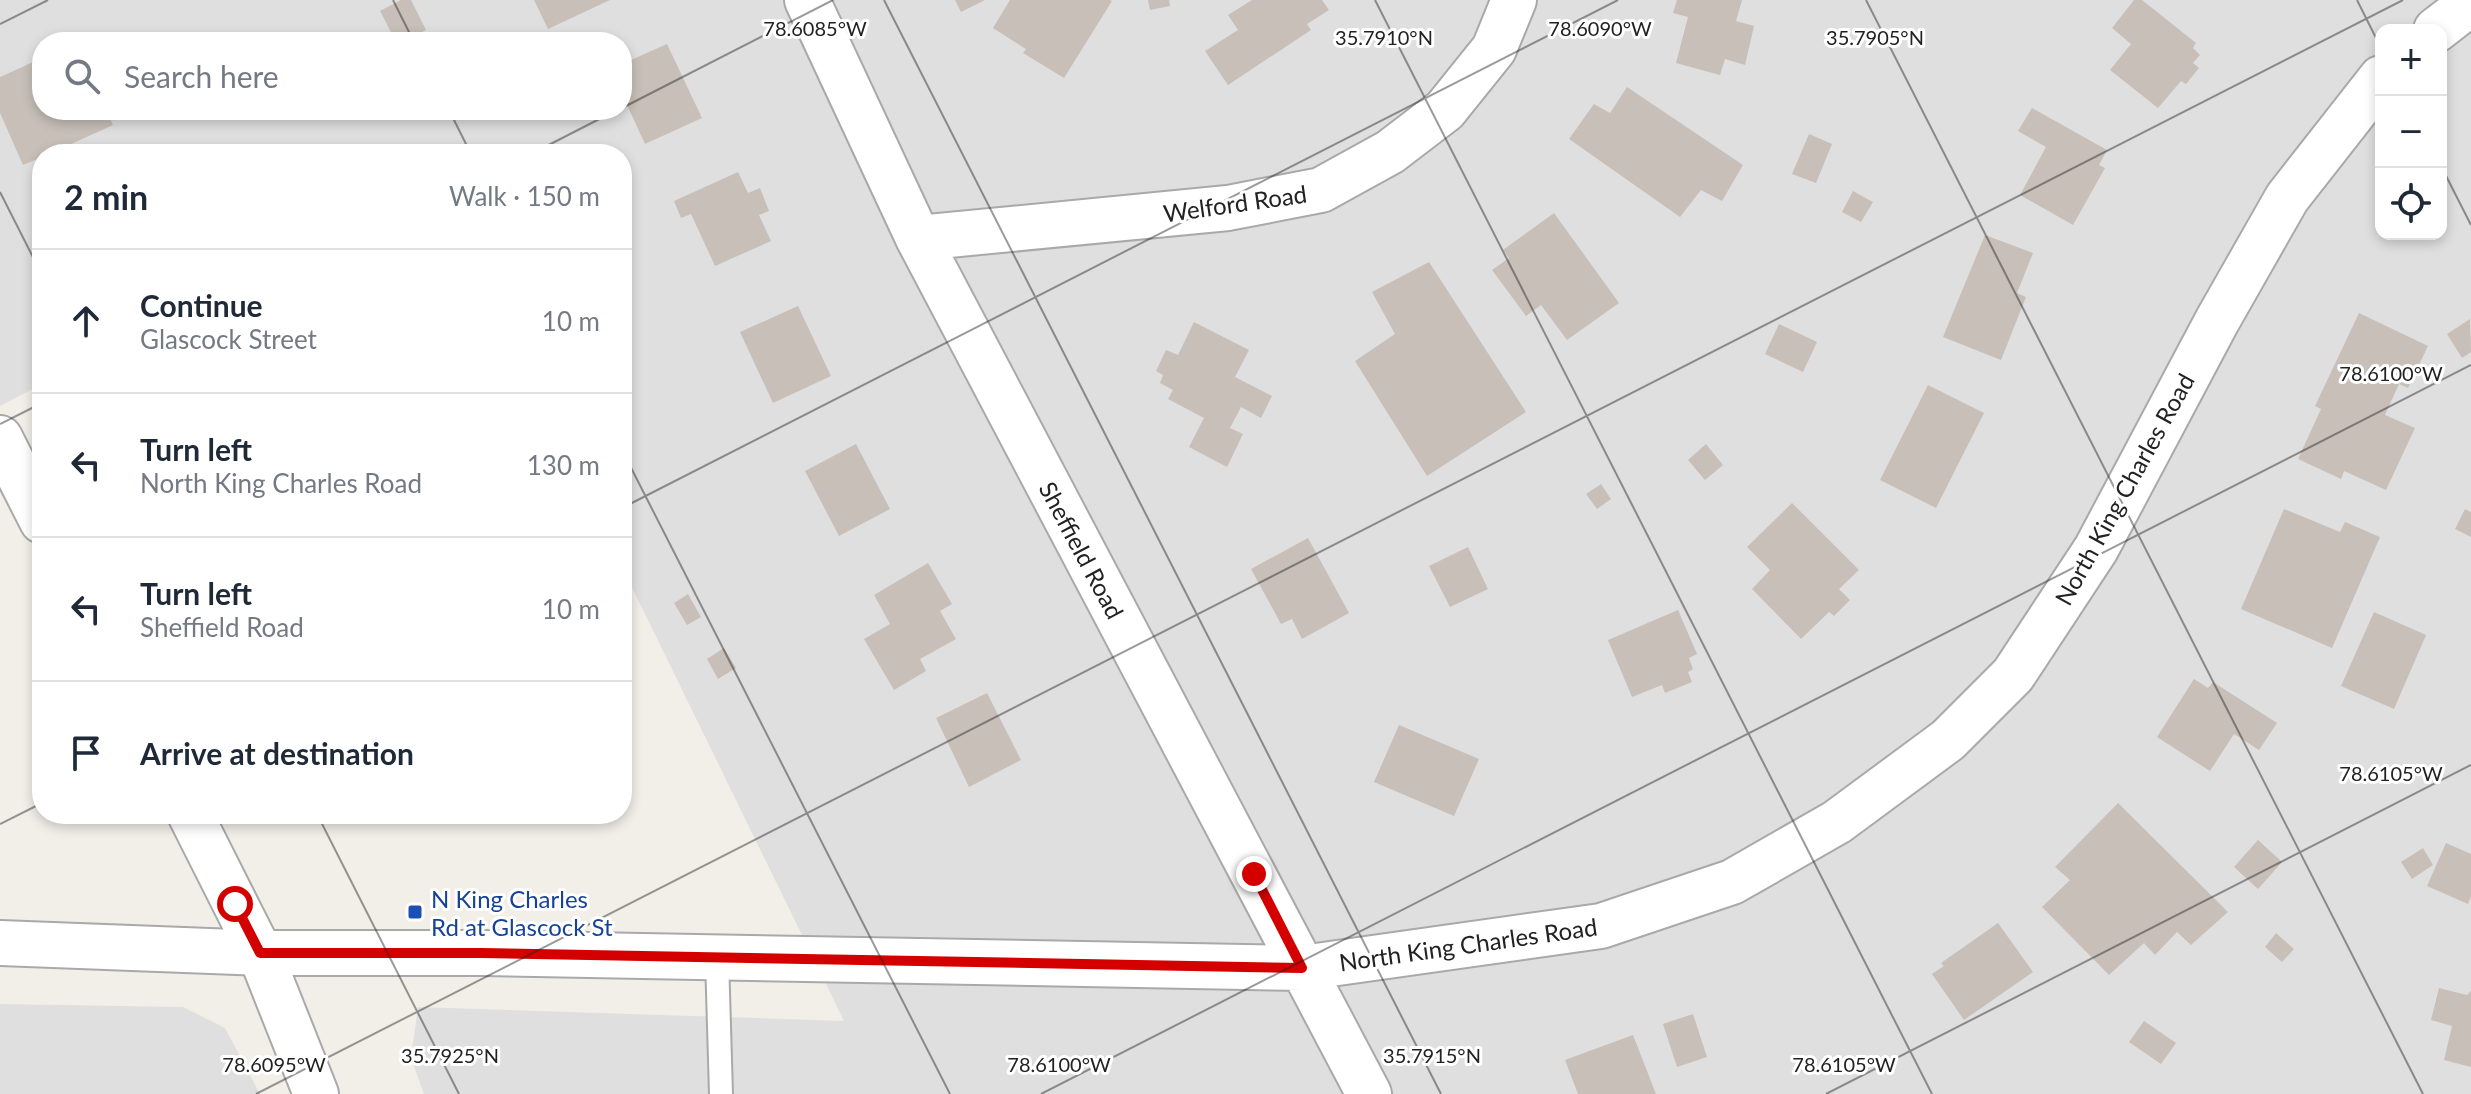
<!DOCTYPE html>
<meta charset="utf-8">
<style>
:root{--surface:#fff;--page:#f2f2f3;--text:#1f2937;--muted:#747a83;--line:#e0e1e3}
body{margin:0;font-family:Lato,sans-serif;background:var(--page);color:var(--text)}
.controls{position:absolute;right:24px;top:24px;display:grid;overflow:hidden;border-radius:16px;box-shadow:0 4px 12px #0003}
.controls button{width:72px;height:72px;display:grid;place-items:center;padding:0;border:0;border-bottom:2px solid var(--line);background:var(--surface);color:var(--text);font:40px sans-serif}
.stop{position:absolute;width:24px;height:24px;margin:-18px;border:6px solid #d40000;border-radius:50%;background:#fff}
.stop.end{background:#d40000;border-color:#fff;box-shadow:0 2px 8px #0008}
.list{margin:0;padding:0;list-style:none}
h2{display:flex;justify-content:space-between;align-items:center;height:104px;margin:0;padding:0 32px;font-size:34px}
h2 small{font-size:26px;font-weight:400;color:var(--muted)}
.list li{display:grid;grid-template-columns:52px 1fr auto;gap:24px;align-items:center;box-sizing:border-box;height:144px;padding:0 32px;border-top:2px solid var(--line)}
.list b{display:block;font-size:30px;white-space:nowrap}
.list p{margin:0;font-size:26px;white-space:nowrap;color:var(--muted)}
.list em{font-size:26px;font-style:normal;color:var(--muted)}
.icon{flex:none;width:44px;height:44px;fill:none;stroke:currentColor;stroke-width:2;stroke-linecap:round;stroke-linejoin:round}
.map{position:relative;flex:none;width:2471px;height:1094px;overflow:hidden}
.search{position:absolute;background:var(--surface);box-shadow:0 4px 12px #0003;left:32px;top:32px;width:600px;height:88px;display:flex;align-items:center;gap:20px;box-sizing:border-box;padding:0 28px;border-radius:32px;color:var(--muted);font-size:30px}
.panel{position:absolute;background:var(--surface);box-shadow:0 4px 12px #0003;left:32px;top:144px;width:600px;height:680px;border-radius:32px}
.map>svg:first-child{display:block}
.residential{fill:#e0dfdf;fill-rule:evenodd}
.building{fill:#c7bfb8}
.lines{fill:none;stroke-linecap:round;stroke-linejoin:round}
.service-casing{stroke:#a9a9a9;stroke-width:26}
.minor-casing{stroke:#a9a9a9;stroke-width:48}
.tertiary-casing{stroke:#a9a9a9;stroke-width:48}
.service{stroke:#fff;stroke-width:22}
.minor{stroke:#fff;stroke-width:44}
.tertiary{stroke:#fff;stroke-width:44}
.route{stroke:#d40000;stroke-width:10}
.ticks{fill:none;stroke:#222;stroke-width:2;stroke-opacity:0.45}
.transit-dot{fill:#1a4fb4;stroke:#fff;stroke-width:3}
.labels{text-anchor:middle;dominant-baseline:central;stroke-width:6;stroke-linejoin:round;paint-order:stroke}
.street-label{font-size:24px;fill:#222;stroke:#fff}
.transit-label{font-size:24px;fill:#164399;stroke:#fff;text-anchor:start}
.ticks-label{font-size:20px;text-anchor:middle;fill:#222;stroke:#fff;stroke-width:6;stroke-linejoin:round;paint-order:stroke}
</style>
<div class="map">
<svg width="2471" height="1094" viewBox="0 0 2471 1094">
<rect width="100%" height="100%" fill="#f2efe9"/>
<path class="residential" d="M 0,0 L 2471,0 L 2471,1094 L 424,1094 L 411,1058 L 418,1007 L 844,1021 L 622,567 L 622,154 L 42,154 L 42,384 L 0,406 ZM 2381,30 L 2441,30 L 2441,234 L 2381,234 ZM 42,42 L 622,42 L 622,110 L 42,110 Z
M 0,1004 L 183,1007 L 225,1028 L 260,1094 L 0,1094 Z"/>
<path class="building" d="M 401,0 L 411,0 L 426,30 L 402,42 L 396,42 L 380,11 Z
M 534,0 L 610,0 L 548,29 Z
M 955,0 L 985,0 L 961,12 Z
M 1010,0 L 1110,0 L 1112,1 L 1064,78 L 1023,53 L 1026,49 L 993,28 Z
M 1148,0 L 1169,0 L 1170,6 L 1150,10 Z
M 1252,0 L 1322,0 L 1329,10 L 1307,24 L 1311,30 L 1228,85 L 1205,51 L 1238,30 L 1228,15 Z
M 1677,0 L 1742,0 L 1736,21 L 1754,26 L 1745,65 L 1725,59 L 1720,75 L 1676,63 L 1688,17 L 1673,13 Z
M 2134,0 L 2142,0 L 2196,43 L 2193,48 L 2200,55 L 2193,63 L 2199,68 L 2186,84 L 2181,81 L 2158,108 L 2110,70 L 2131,44 L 2112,28 Z
M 667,44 L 702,118 L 645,144 L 622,94 L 622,64 Z
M 42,58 L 42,110 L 106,110 L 113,125 L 49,154 L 42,154 L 42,157 L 23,165 L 0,113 L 0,77 Z
M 1627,87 L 1743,165 L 1722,201 L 1701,190 L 1680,217 L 1569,139 L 1594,104 L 1610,113 Z
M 2032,108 L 2107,150 L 2099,165 L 2105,168 L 2073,225 L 2020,195 L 2046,147 L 2018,131 Z
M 1809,134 L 1832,144 L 1816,183 L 1792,174 Z
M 738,172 L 748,193 L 760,188 L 769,211 L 759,215 L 771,241 L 715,266 L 691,214 L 681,218 L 674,201 Z
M 1853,191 L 1873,202 L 1861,222 L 1842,212 Z
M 1554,213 L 1619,303 L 1567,340 L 1541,305 L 1526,316 L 1492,270 L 1509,258 L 1503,250 Z
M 1985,235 L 2033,253 L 2017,293 L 2026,297 L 2001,360 L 1943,337 Z
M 1429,262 L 1526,412 L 1427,476 L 1355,361 L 1395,334 L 1372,292 Z
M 798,306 L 831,376 L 773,403 L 740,332 Z
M 2359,313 L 2428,346 L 2408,388 L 2399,384 L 2385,415 L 2415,428 L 2386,490 L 2344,471 L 2341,479 L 2298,459 L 2321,409 L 2315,406 Z
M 2470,319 L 2471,352 L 2462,358 L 2447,334 Z
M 1194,322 L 1249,350 L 1235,377 L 1272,396 L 1261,418 L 1241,407 L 1230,428 L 1243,434 L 1227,467 L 1189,447 L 1204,418 L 1168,399 L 1173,390 L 1160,383 L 1163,375 L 1156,371 L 1166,350 L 1178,355 Z
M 1779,324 L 1817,342 L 1803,372 L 1765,354 Z
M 1928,385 L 1984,413 L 1936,508 L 1880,480 Z
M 856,444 L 890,509 L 839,536 L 805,471 Z
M 1706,444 L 1723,465 L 1705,480 L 1688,460 Z
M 1601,484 L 1611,499 L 1597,509 L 1586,494 Z
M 1792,503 L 1859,570 L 1839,589 L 1850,600 L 1834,616 L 1829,612 L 1801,639 L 1752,589 L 1770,570 L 1747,547 Z
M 2284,509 L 2340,532 L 2345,522 L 2380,537 L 2332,648 L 2241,609 Z
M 2465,509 L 2471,512 L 2471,537 L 2455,529 Z
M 1308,538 L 1349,613 L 1302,639 L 1292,619 L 1281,624 L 1251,569 Z
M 1468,547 L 1488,589 L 1450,607 L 1429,566 Z
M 928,563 L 952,604 L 940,611 L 956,639 L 920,659 L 926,671 L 894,690 L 864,639 L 890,624 L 874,595 Z
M 688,594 L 701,617 L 687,625 L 674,603 Z
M 1678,610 L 1697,654 L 1689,658 L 1693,669 L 1688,672 L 1692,682 L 1665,693 L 1662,685 L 1632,697 L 1608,640 Z
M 2374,612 L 2426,635 L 2394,709 L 2341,686 Z
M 724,648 L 736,668 L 718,679 L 707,659 Z
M 2194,679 L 2208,688 L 2213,682 L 2277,723 L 2259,750 L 2234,734 L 2210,771 L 2157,737 Z
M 987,693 L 1021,760 L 969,787 L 936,718 Z
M 1399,725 L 1479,759 L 1454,816 L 1374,782 Z
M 2118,803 L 2228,912 L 2191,945 L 2177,932 L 2155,955 L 2144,943 L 2109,975 L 2042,907 L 2070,880 L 2055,867 Z
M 2258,840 L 2282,862 L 2258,889 L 2234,867 Z
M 2446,843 L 2471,854 L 2471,896 L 2468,904 L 2427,886 Z
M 2423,848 L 2433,865 L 2412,879 L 2401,862 Z
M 1998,923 L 2033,972 L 1964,1020 L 1932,974 L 1944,966 L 1941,963 Z
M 2276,933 L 2294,949 L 2282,962 L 2265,947 Z
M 2439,988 L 2467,995 L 2471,991 L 2471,1067 L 2444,1060 L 2452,1026 L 2431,1020 Z
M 1693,1014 L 1707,1057 L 1677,1067 L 1663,1024 Z
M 2144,1021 L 2176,1043 L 2161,1064 L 2129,1042 Z
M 1633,1035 L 1656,1094 L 1578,1094 L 1565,1060 Z"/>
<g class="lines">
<defs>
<path id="service" d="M 717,958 L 721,1094"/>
<path id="minor" d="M 807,0 L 918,238 L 1369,1094
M 2436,30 L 2471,3
M 918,238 L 1228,208 L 1321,190 L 1390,152 L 1445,110 L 1494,49 L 1514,0
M 0,943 L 260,953 L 481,953 L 1302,968 L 1601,926 L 1732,882 L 1837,822 L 1948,740 L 2013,675 L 2096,549 L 2217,321 L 2287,198 L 2381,78"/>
<path id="tertiary" d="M 0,438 L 42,521
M 190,814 L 260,953 L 316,1094"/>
</defs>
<use href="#service" class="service-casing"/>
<use href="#minor" class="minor-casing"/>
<use href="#tertiary" class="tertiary-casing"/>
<use href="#service" class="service"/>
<use href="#minor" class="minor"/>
<use href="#tertiary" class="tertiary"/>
</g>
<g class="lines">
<path class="route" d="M 235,904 L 260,953 L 481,953 L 1302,968 L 1254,874"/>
</g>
<path class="ticks" d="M 393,0 L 414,42M 884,0 L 1441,1094M 1375,0 L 1932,1094M 1866,0 L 2423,1094M 2357,0 L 2381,48M 0,24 L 48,0M 622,108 L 833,0M 449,110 L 471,154M 531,154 L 617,110M 2441,166 L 2471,225M 0,192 L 42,275M 0,424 L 42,403M 622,450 L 950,1094M 622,508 L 1618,0M 317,814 L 459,1094M 0,824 L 42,803M 256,1094 L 2403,0M 1041,1094 L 2471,365M 1826,1094 L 2471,765"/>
<rect class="transit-dot" x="407" y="904" width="16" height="16" rx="4"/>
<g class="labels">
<g class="street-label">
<text transform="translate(1235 203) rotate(-8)">Welford Road</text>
<text transform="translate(2124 489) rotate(-61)">North King Charles Road</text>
<text transform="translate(1082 550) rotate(62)">Sheffield Road</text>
<text transform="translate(1468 944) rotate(-8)">North King Charles Road</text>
</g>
<g class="transit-label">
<text x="431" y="898">N King Charles<tspan x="431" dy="28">Rd at Glascock St</tspan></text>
</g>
</g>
<g class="ticks-label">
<text x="815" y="36">78.6085°W</text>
<text x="1600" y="36">78.6090°W</text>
<text x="1384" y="45">35.7910°N</text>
<text x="1875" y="45">35.7905°N</text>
<text x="2391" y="381">78.6100°W</text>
<text x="2391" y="781">78.6105°W</text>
<text x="450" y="1063">35.7925°N</text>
<text x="1432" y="1063">35.7915°N</text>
<text x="274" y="1072">78.6095°W</text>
<text x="1059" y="1072">78.6100°W</text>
<text x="1844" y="1072">78.6105°W</text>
</g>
</svg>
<div class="controls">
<button>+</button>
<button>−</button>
<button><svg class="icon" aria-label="locate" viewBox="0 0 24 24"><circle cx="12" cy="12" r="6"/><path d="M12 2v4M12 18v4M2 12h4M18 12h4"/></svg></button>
</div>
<div class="stop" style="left:235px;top:904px"></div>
<div class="stop end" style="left:1254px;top:874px"></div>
<div class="search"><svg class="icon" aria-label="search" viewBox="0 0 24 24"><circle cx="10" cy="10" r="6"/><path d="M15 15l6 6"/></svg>Search here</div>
<section class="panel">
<h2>2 min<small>Walk · 150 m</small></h2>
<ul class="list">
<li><svg class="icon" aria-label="ahead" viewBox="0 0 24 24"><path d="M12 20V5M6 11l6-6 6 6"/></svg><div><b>Continue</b><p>Glascock Street</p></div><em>10 m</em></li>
<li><svg class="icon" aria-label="left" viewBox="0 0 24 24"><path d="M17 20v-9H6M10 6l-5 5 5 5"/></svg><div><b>Turn left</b><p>North King Charles Road</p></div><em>130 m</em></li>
<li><svg class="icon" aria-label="left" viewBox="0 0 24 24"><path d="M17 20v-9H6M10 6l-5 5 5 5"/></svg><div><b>Turn left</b><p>Sheffield Road</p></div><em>10 m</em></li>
<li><svg class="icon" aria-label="arrive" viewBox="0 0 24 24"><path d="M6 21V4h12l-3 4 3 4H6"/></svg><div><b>Arrive at destination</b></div></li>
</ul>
</section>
</div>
